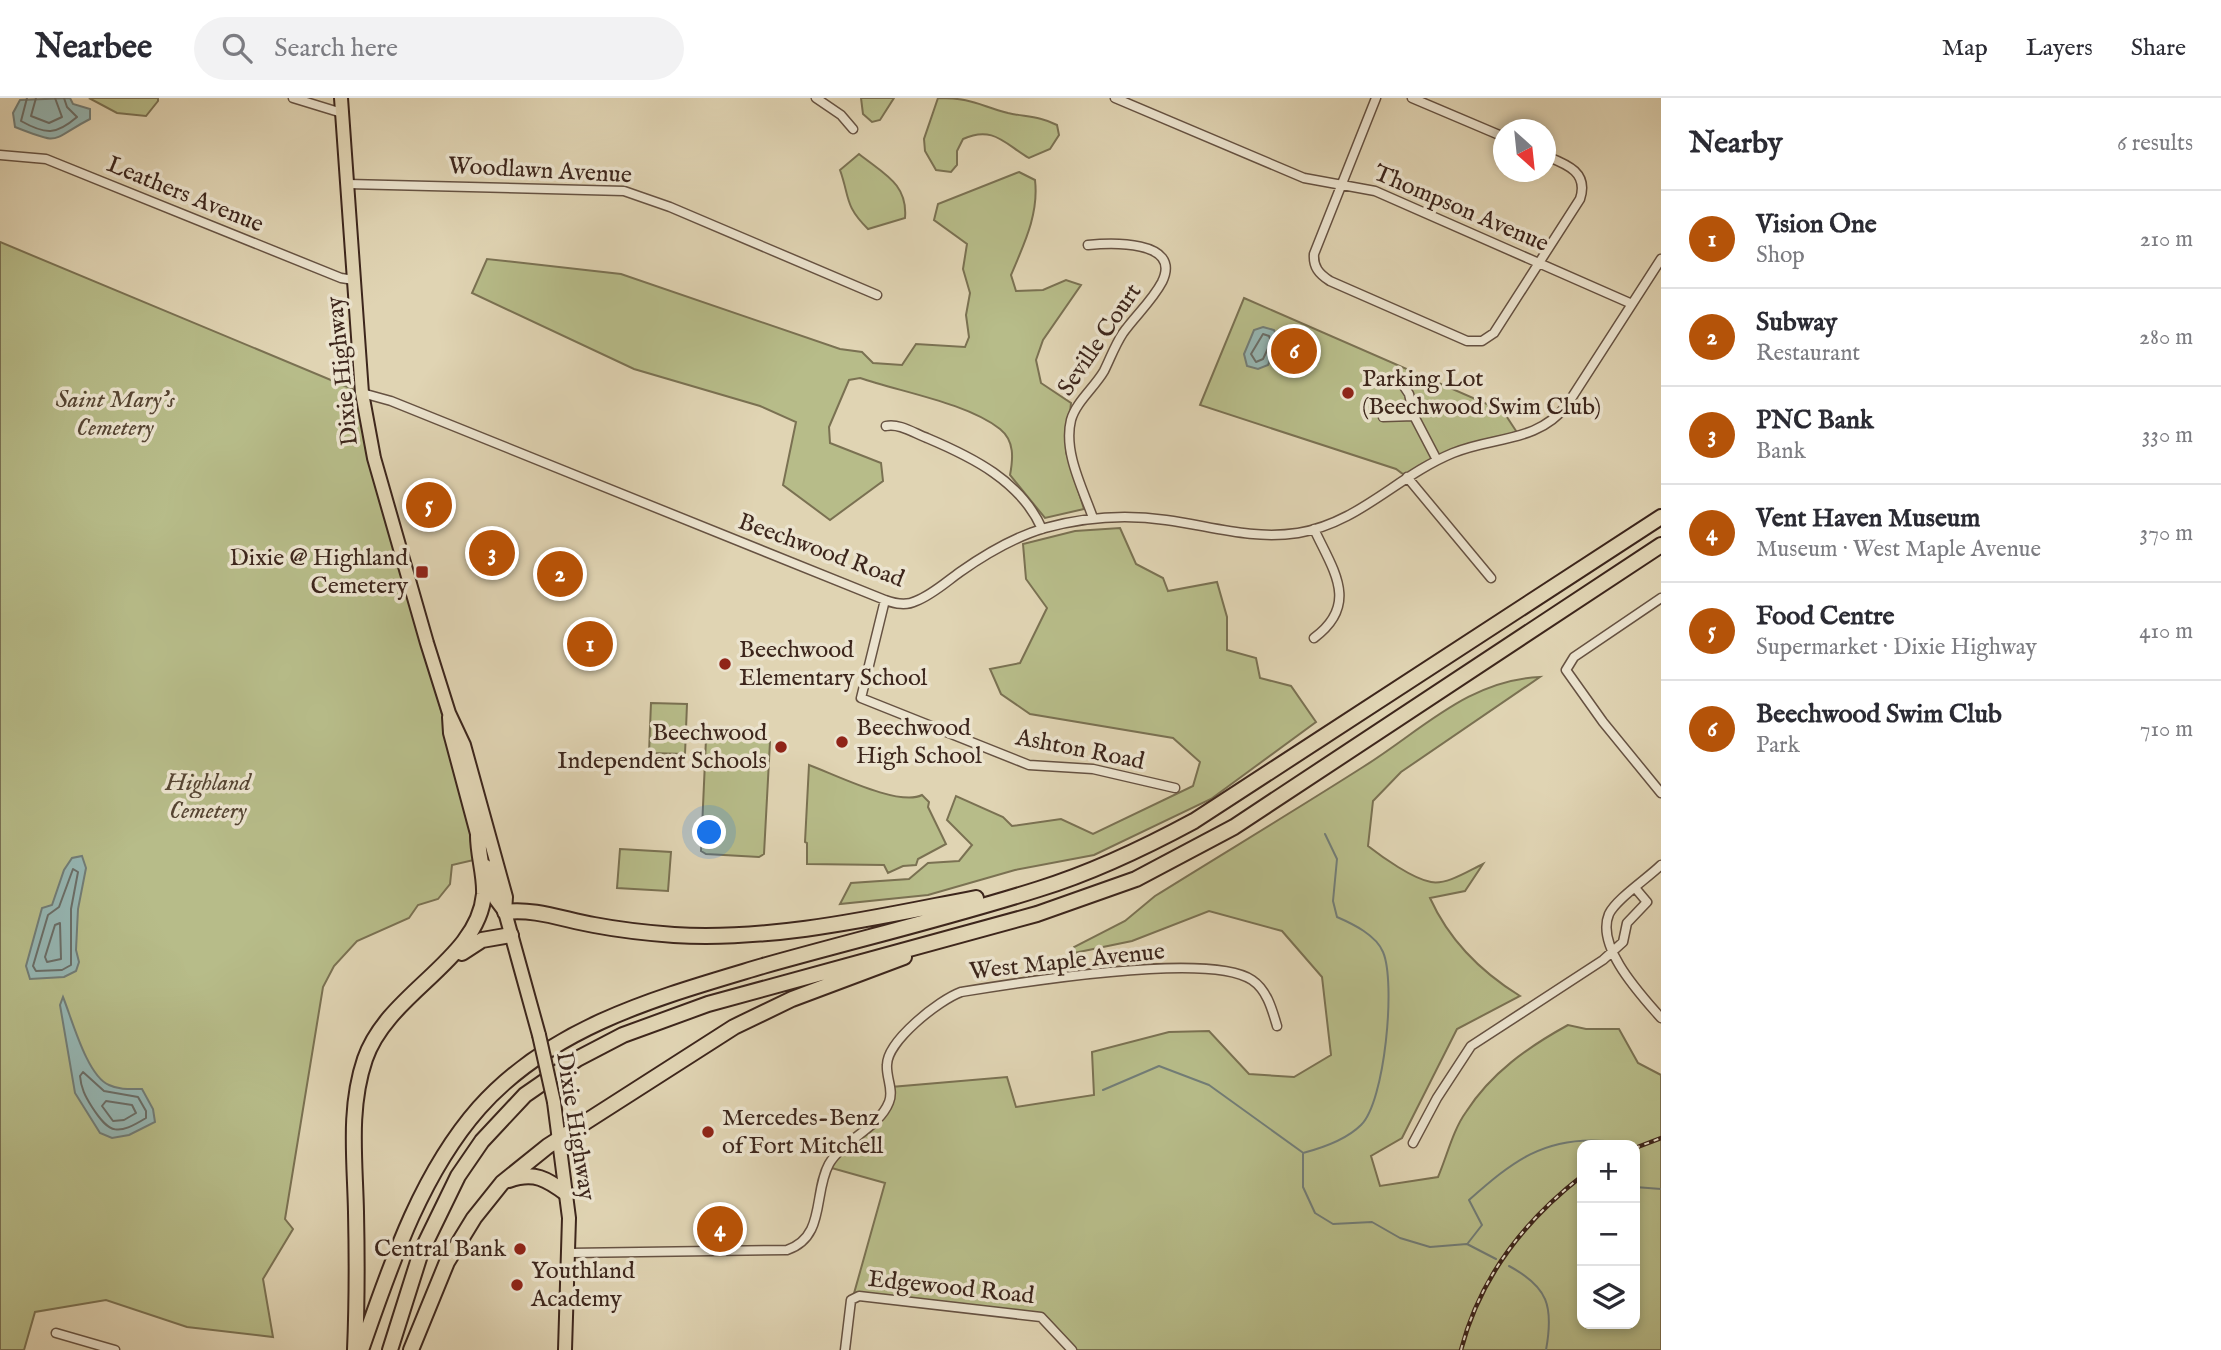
<!DOCTYPE html>
<meta charset="utf-8">
<style>
:root{--surface:#fff;--page:#f2f2f3;--text:#2b2b33;--muted:#7c7c81;--line:#e1e1e2;--accent:#b45309}
body{margin:0;font-family:"IM FELL English",serif;background:var(--page);color:var(--text)}
.controls{position:absolute;right:21px;bottom:21px;display:grid;overflow:hidden;border-radius:14px;box-shadow:0 4px 10px #0003}
.controls button{width:63px;height:63px;display:grid;place-items:center;padding:0;border:0;border-bottom:2px solid var(--line);background:var(--surface);color:var(--text);font:35px sans-serif}
.compass{position:absolute;left:1493px;top:21px;width:63px;height:63px;border-radius:50%;background:var(--surface);box-shadow:0 4px 10px #0003;rotate:153deg}
.you{position:absolute;left:710px;top:735px;width:24px;height:24px;margin:-18px;border:5px solid #fff;border-radius:50%;background:#1a73e8;box-shadow:0 0 0 10px #1a73e833}
.badge{display:grid;place-items:center;width:46px;height:46px;border-radius:50%;background:var(--accent);color:#fff;font-size:23px;font-weight:700}
.pin{position:absolute;translate:-50% -50%;border:4px solid #fff;box-shadow:0 2px 7px #0006}
.list{margin:0;padding:0;list-style:none}
h2{display:flex;justify-content:space-between;align-items:center;height:91px;margin:0;padding:0 28px;font-size:30px}
h2 small{font-size:23px;font-weight:400;color:var(--muted)}
.list li{display:grid;grid-template-columns:46px 1fr auto;gap:21px;align-items:center;box-sizing:border-box;height:98px;padding:0 28px;border-top:2px solid var(--line)}
.list b{display:block;font-size:26px;white-space:nowrap}
.list p{margin:0;font-size:23px;white-space:nowrap;color:var(--muted)}
.list em{font-size:23px;font-style:normal;color:var(--muted)}
.icon{flex:none;width:38px;height:38px;fill:none;stroke:currentColor;stroke-width:2;stroke-linecap:round;stroke-linejoin:round}
.map{position:relative;flex:none;width:1661px;height:1252px;overflow:hidden}
header{display:flex;align-items:center;gap:42px;box-sizing:border-box;height:98px;padding:0 35px;background:var(--surface);border-bottom:2px solid var(--line)}
header strong{font-size:33px}
nav{display:flex;gap:38px;margin-inline-start:auto;font-size:24px}
.search{width:490px;height:63px;background:var(--page);display:flex;align-items:center;gap:18px;box-sizing:border-box;padding:0 24px;border-radius:38px;color:var(--muted);font-size:26px}
main{display:flex}
aside{flex:1;background:var(--surface)}
.map>svg:first-child{display:block}
.green{fill:#b7bc89;stroke:#7a7152;stroke-width:2;fill-rule:evenodd}
.water{fill:#96b7b4;stroke:#727d77;stroke-width:2}
.lines{fill:none;stroke-linecap:round;stroke-linejoin:round}
.shore{stroke:#6a6e68;stroke-width:2}
.stream{stroke:#727d77;stroke-width:2}
.minor-casing{stroke:#665242;stroke-width:11}
.primary-casing{stroke:#3d261c;stroke-width:16}
.motorway-casing{stroke:#3d261c;stroke-width:18}
.minor{stroke:#ebe3ce;stroke-width:8}
.primary{stroke:#e0d4b3;stroke-width:12}
.motorway{stroke:#e0d4b3;stroke-width:14}
.rail-casing{stroke:#3d261c;stroke-width:4.5}
.rail{stroke:#ebe3ce;stroke-width:2;stroke-dasharray:5;stroke-linecap:butt}
.primary-bridge-casing{stroke:#3d261c;stroke-width:16;stroke-linecap:butt}
.primary-bridge{stroke:#e0d4b3;stroke-width:12}
.poi-dot{fill:#8f2418;stroke:#ebe3ce;stroke-width:2.5}
.labels{text-anchor:middle;dominant-baseline:central;stroke-width:7;stroke-linejoin:round;paint-order:stroke}
.street-label{font-size:24px;fill:#3d261c;stroke:#ebe3ce}
.poi-label{font-size:24px;fill:#3d261c;stroke:#ebe3ce;text-anchor:start}
.park-label{font-size:24px;font-style:italic;fill:#554432;stroke:#ebe3ce}
</style>
<header>
<strong>Nearbee</strong>
<div class="search"><svg class="icon" aria-label="search" viewBox="0 0 24 24"><circle cx="10" cy="10" r="6"/><path d="M15 15l6 6"/></svg>Search here</div>
<nav><a>Map</a><a>Layers</a><a>Share</a></nav>
</header>
<main>
<div class="map">
<svg width="1661" height="1252" viewBox="0 0 1661 1252">
<rect width="100%" height="100%" fill="#e0d4b3"/>
<filter id="stains"><feTurbulence type="fractalNoise" baseFrequency=".00286" numOctaves="4"/><feColorMatrix values="0 0 0 0 .2 0 0 0 0 .09 0 0 0 0 .02 0 0 0 .5 -.17"/></filter>
<radialGradient id="worn" r=".72"><stop offset=".6" stop-color="#630" stop-opacity="0"/><stop offset="1" stop-color="#630" stop-opacity=".3"/></radialGradient>
<path class="green" d="M 89,0 L 158,0 L 158,3 L 146,18 L 117,15 Z
M 861,0 L 894,0 L 880,22 L 872,24 L 863,16 Z
M 938,0 C 972,0 978,7 1008,15 C 1025,19 1040,18 1057,27 L 1059,37 L 1050,51 L 1029,60 C 1005,46 993,27 963,41 L 957,53 L 957,67 L 951,74 L 936,72 L 925,53 L 924,41 Z
M 859,56 C 884,76 908,86 905,120 L 868,131 C 844,107 850,100 840,72 Z
M 1019,74 L 1035,82 C 1039,116 1024,146 1011,177 L 1016,193 L 1043,192 L 1066,182 L 1081,187 L 1043,242 L 1036,262 L 1041,285 L 1071,305 L 1066,354 L 1084,411 L 1045,420 L 1010,377 C 1013,361 1015,343 1000,331 C 967,305 901,294 860,280 L 849,282 L 829,329 L 830,345 L 881,365 L 883,383 L 830,422 L 783,387 L 796,324 L 760,308 L 634,271 L 472,195 L 487,161 L 621,176 L 840,251 L 862,254 L 873,265 L 902,267 L 916,246 L 965,249 L 969,239 L 966,217 L 970,195 L 963,171 L 967,146 L 934,122 L 938,106 Z
M 0,144 L 362,295 L 478,761 L 452,767 L 450,786 L 438,801 L 418,807 L 409,820 L 357,843 L 334,868 L 323,889 L 285,1121 L 293,1131 L 263,1181 L 273,1239 L 187,1229 L 106,1202 L 35,1214 L 24,1252 L 0,1252 Z
M 1244,200 L 1503,313 L 1520,339 L 1466,351 L 1407,379 L 1396,371 L 1200,307 Z
M 1120,430 L 1136,466 L 1163,480 L 1168,493 L 1217,484 L 1227,519 L 1227,552 L 1256,560 L 1260,580 L 1291,588 L 1316,624 L 1211,701 L 1094,757 L 1015,772 L 928,797 L 840,806 L 851,785 L 909,781 L 928,765 L 959,763 L 972,747 L 947,722 L 956,698 L 1003,719 L 1012,728 L 1061,721 L 1093,736 L 1193,688 L 1200,664 L 1173,640 L 1030,616 L 1001,596 L 990,571 L 1020,565 L 1047,510 L 1026,481 L 1023,446 L 1075,433 Z
M 1540,579 L 1401,674 L 1373,703 L 1368,748 C 1382,759 1413,781 1431,784 C 1447,787 1468,773 1483,766 L 1465,793 L 1430,800 C 1449,842 1481,874 1520,898 L 1457,931 L 1402,1040 L 1371,1058 L 1380,1088 L 1438,1079 C 1447,1058 1453,1032 1466,1014 C 1491,975 1528,949 1568,927 L 1586,931 L 1619,931 L 1638,965 L 1661,977 L 1661,1252 L 1072,1252 L 1045,1221 L 853,1199 L 885,1085 L 828,1069 L 885,1010 L 891,989 L 1007,979 L 1016,1009 L 1094,997 L 1092,954 L 1169,934 L 1209,933 L 1249,976 L 1294,979 L 1331,957 L 1322,879 L 1282,833 L 1209,813 L 1132,843 L 1074,855 L 1074,849 L 1125,823 L 1155,798 C 1224,755 1294,713 1363,669 C 1421,633 1468,582 1540,579 ZM 1582,1047 L 1635,1047 L 1635,1226 L 1582,1226 Z
M 651,605 L 687,606 L 685,656 L 649,655 Z
M 712,638 L 765,641 L 770,644 L 764,756 L 759,759 L 706,756 L 701,753 L 706,641 L 711,642 Z
M 809,667 C 834,676 899,709 922,697 L 929,704 L 928,709 L 946,746 L 918,761 L 916,767 L 903,768 L 888,775 L 884,767 L 807,766 L 807,745 L 805,744 Z
M 620,751 L 671,754 L 668,793 L 617,790 Z"/>
<path class="water" d="M 70,0 L 73,6 L 90,11 L 90,21 C 49,42 63,48 15,29 L 13,15 L 20,2 Z
M 1263,229 L 1274,232 L 1279,243 L 1268,267 L 1258,271 L 1247,268 L 1244,256 L 1254,232 Z
M 82,758 L 86,770 L 78,811 L 76,852 L 79,864 L 76,873 L 64,879 L 30,881 L 26,868 L 42,810 L 52,807 L 64,772 L 72,760 Z
M 63,899 C 72,921 87,978 109,987 C 119,992 131,991 142,991 L 153,1011 L 155,1024 L 129,1037 L 112,1040 L 100,1035 L 75,995 L 60,907 Z"/>
<g class="lines">
<path class="shore" d="M 27,0 L 21,23 C 46,37 56,37 77,19 L 67,9 L 64,0
M 36,0 L 31,18 L 49,25 L 62,19 L 55,0
M 1263,236 L 1269,238 L 1271,244 L 1263,261 L 1256,264 L 1251,256 Z
M 73,771 L 78,774 L 71,811 L 71,867 L 62,872 L 36,873 L 33,868 L 48,817 L 59,809 Z
M 60,825 L 61,861 L 47,864 L 45,859 L 55,827 Z
M 83,974 L 104,993 L 138,999 L 146,1013 L 146,1020 C 118,1037 110,1037 92,1009 C 85,998 81,990 80,978 Z
M 106,1003 L 132,1007 L 136,1015 L 124,1022 L 113,1023 L 102,1008 Z"/>
<path class="stream" d="M 1103,992 L 1159,968 L 1209,987 L 1302,1054
M 1303,1055 C 1322,1050 1347,1041 1361,1027 C 1385,1004 1396,884 1383,854 C 1376,837 1353,826 1337,819 L 1333,803 L 1337,761 L 1325,736
M 1303,1056 L 1303,1089 L 1315,1115 L 1333,1126 L 1372,1124 L 1400,1140 L 1430,1149 L 1467,1146 L 1496,1161
M 1635,1089 L 1661,1091
M 1468,1145 L 1482,1127 L 1469,1102 C 1512,1064 1544,1038 1605,1043 L 1607,1047
M 1509,1168 C 1548,1189 1554,1208 1546,1252"/>
<defs>
<path id="minor" d="M 293,0 L 342,15
M 816,0 L 841,17 L 853,31
M 1115,0 L 1304,80 L 1375,93 L 1632,206
M 1376,0 L 1314,156 C 1313,169 1319,176 1330,183 L 1467,243 L 1482,243 L 1494,235 L 1580,101 C 1589,74 1566,66 1546,58
M 1412,0 L 1504,39
M 0,57 L 46,61 L 341,180 L 354,182
M 348,86 L 624,93 L 670,109 L 877,197
M 1088,147 C 1108,145 1183,141 1162,184 C 1152,203 1135,218 1123,235 C 1115,247 1110,261 1104,273 C 1094,290 1076,304 1071,322 C 1063,354 1083,391 1093,420
M 1401,284 L 1409,296 L 1414,318
M 362,295 L 391,303 L 885,502 C 896,506 906,508 916,503 C 932,497 946,484 960,474 C 987,455 1014,439 1045,430 C 1085,419 1125,416 1166,422 C 1211,428 1251,442 1298,435 C 1359,425 1397,378 1453,355 C 1494,338 1537,345 1567,307 L 1661,161
M 1383,319 L 1414,318 L 1437,362
M 886,328 C 899,325 914,335 927,340 C 972,359 1021,383 1042,431
M 1407,379 L 1491,480
M 1314,431 C 1333,472 1360,506 1314,540
M 1661,500 L 1574,559 L 1566,572 L 1603,624 L 1661,695
M 885,502 L 861,600 L 1029,667 L 1093,671 L 1175,690
M 1661,767 C 1648,780 1616,801 1609,816 C 1595,849 1642,898 1661,920
M 1413,1045 L 1437,1000 L 1471,948 L 1603,862 L 1623,844 L 1627,825 L 1647,804 L 1636,791
M 570,1155 L 787,1152 C 826,1139 813,1095 829,1066 C 843,1042 879,1030 889,1004 C 894,992 886,980 887,967 C 887,943 939,902 961,894 C 1016,885 1209,853 1252,882 C 1267,892 1272,911 1277,928
M 56,1235 L 115,1252
M 845,1252 L 851,1202 L 859,1198 L 1041,1219 L 1072,1252"/>
<path id="primary" d="M 341,0 L 362,295 L 374,360 L 427,545 L 449,615 L 464,647 L 506,799 L 505,814 L 539,937
M 449,619 L 450,635 L 480,747
M 486,768 L 496,802 L 505,814
M 554,1004 L 569,1120 L 565,1252"/>
<path id="motorway" d="M 505,814 C 534,810 565,822 594,827 C 620,832 648,835 674,837 C 776,843 877,819 976,800
M 462,855 L 482,842 L 511,837
M 509,1082 C 534,1073 547,1081 567,1096
M 355,1252 C 357,1206 357,1160 356,1114 C 355,1062 348,1011 365,961 C 388,894 478,863 484,796 C 485,778 478,757 478,738
M 361,1252 C 390,1169 420,1077 479,1010 C 553,927 660,899 763,868 C 855,842 948,820 1039,791 C 1094,774 1144,750 1194,723 L 1661,419
M 390,1252 L 421,1154 L 458,1078 L 482,1043 L 525,997 L 577,961 L 623,937 L 708,906 L 1037,816 L 1136,781 L 1234,729 L 1661,447
M 411,1252 L 447,1164 L 474,1120 L 502,1085 L 548,1048 L 734,929 L 792,901 L 904,859"/>
</defs>
<use href="#minor" class="minor-casing"/>
<use href="#primary" class="primary-casing"/>
<use href="#motorway" class="motorway-casing"/>
<use href="#minor" class="minor"/>
<use href="#primary" class="primary"/>
<use href="#motorway" class="motorway"/>
<defs>
<path id="rail" d="M 1635,1050 L 1661,1040
M 1461,1252 C 1480,1179 1524,1123 1582,1078"/>
</defs>
<use href="#rail" class="rail-casing"/>
<use href="#rail" class="rail"/>
<defs>
<path id="primary-bridge" d="M 539,937 L 554,1004"/>
</defs>
<use href="#primary-bridge" class="primary-bridge-casing"/>
<use href="#primary-bridge" class="primary-bridge"/>
</g>
<g class="poi-dot">
<circle cx="1348" cy="295" r="7"/>
<rect x="415" y="467" width="14" height="14" rx="3.5"/>
<circle cx="725" cy="566" r="7"/>
<circle cx="842" cy="644" r="7"/>
<circle cx="781" cy="649" r="7"/>
<circle cx="708" cy="1034" r="7"/>
<circle cx="520" cy="1151" r="7"/>
<circle cx="517" cy="1187" r="7"/>
</g>
<g class="labels">
<g class="street-label">
<text transform="translate(540 73) rotate(3)">Woodlawn Avenue</text>
<text transform="translate(185 97) rotate(22)">Leathers Avenue</text>
<text transform="translate(1461 111) rotate(23)">Thompson Avenue</text>
<text transform="translate(1100 242) rotate(-56)">Seville Court</text>
<text transform="translate(343 273) rotate(-96)">Dixie Highway</text>
<text transform="translate(821 453) rotate(20)">Beechwood Road</text>
<text transform="translate(1080 652) rotate(11)">Ashton Road</text>
<text transform="translate(1067 864) rotate(-6)">West Maple Avenue</text>
<text transform="translate(575 1028) rotate(81)">Dixie Highway</text>
<text transform="translate(951 1190) rotate(6)">Edgewood Road</text>
</g>
<g class="poi-label">
<text x="1362" y="281">Parking Lot<tspan x="1362" dy="28">(Beechwood Swim Club)</tspan></text>
<text x="408" y="460" text-anchor="end">Dixie @ Highland<tspan x="408" dy="28">Cemetery</tspan></text>
<text x="739" y="552">Beechwood<tspan x="739" dy="28">Elementary School</tspan></text>
<text x="856" y="630">Beechwood<tspan x="856" dy="28">High School</tspan></text>
<text x="767" y="635" text-anchor="end">Beechwood<tspan x="767" dy="28">Independent Schools</tspan></text>
<text x="722" y="1020">Mercedes-Benz<tspan x="722" dy="28">of Fort Mitchell</tspan></text>
<text x="506" y="1151" text-anchor="end">Central Bank</text>
<text x="531" y="1173">Youthland<tspan x="531" dy="28">Academy</tspan></text>
</g>
<g class="park-label">
<text x="115" y="302">Saint Mary’s<tspan x="115" dy="28">Cemetery</tspan></text>
<text x="208" y="685">Highland<tspan x="208" dy="28">Cemetery</tspan></text>
</g>
</g>
<rect width="100%" height="100%" filter="url(#stains)"/>
<rect width="100%" height="100%" fill="url(#worn)"/>
</svg>
<div class="controls">
<button>+</button>
<button>−</button>
<button><svg class="icon" aria-label="layers" viewBox="0 0 24 24"><path d="M12 4l9 5-9 5-9-5zM3 14l9 5 9-5"/></svg></button>
</div>
<svg class="compass" viewBox="-18 -18 36 36"><path d="M0-13l5 13h-10z" fill="#e53935"/><path d="M0 13l5-13h-10z" fill="#7c7c81"/></svg>
<div class="you"></div>
<div class="pin badge" style="left:590px;top:546px">1</div>
<div class="pin badge" style="left:560px;top:476px">2</div>
<div class="pin badge" style="left:492px;top:455px">3</div>
<div class="pin badge" style="left:720px;top:1131px">4</div>
<div class="pin badge" style="left:429px;top:407px">5</div>
<div class="pin badge" style="left:1294px;top:253px">6</div>
</div>
<aside>
<h2>Nearby<small>6 results</small></h2>
<ul class="list">
<li><span class="badge">1</span><div><b>Vision One</b><p>Shop</p></div><em>210 m</em></li>
<li><span class="badge">2</span><div><b>Subway</b><p>Restaurant</p></div><em>280 m</em></li>
<li><span class="badge">3</span><div><b>PNC Bank</b><p>Bank</p></div><em>330 m</em></li>
<li><span class="badge">4</span><div><b>Vent Haven Museum</b><p>Museum · West Maple Avenue</p></div><em>370 m</em></li>
<li><span class="badge">5</span><div><b>Food Centre</b><p>Supermarket · Dixie Highway</p></div><em>410 m</em></li>
<li><span class="badge">6</span><div><b>Beechwood Swim Club</b><p>Park</p></div><em>710 m</em></li>
</ul>
</aside>
</main>
